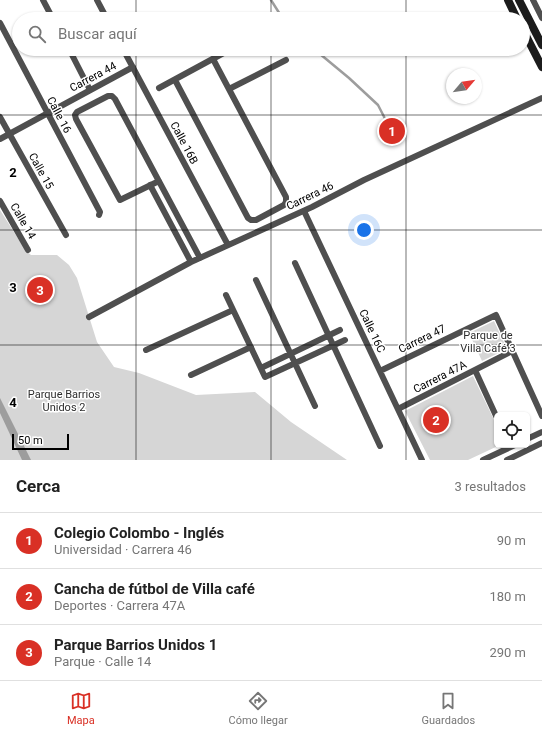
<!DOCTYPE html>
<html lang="es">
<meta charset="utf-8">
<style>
:root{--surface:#fff;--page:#f6f6f6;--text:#222;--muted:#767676;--line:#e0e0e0;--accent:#d93025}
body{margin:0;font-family:Roboto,sans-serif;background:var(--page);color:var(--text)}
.controls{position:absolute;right:12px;bottom:12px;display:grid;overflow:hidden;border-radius:6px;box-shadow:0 1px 3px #0004}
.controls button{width:36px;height:36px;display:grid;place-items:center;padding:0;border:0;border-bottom:1px solid var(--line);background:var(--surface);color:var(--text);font:20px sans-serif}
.compass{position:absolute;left:446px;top:68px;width:36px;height:36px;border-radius:50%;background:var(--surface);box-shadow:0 1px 3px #0004;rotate:61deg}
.scale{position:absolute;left:12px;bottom:10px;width:57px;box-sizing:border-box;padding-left:4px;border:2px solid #000;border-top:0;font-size:11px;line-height:14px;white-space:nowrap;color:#000;-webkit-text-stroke:3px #fff;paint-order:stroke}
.you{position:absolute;left:364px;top:230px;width:14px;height:14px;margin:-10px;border:3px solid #fff;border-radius:50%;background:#1a73e8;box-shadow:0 0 0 6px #1a73e833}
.badge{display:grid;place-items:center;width:26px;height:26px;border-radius:50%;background:var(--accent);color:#fff;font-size:13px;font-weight:700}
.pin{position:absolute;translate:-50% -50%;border:2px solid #fff;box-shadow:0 1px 4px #0006}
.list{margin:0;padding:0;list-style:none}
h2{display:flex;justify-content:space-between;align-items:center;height:52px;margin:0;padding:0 16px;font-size:17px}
h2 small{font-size:13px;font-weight:400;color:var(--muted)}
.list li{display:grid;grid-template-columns:26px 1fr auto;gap:12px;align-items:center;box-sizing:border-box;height:56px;padding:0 16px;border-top:1px solid var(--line)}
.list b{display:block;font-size:15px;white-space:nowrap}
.list p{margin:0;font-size:13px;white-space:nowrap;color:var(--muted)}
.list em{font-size:13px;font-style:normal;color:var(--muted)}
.icon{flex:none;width:22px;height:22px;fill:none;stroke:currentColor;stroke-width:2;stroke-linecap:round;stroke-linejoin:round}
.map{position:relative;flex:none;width:542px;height:460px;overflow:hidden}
.search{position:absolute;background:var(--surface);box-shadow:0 1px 3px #0004;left:12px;right:12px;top:12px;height:44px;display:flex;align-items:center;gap:10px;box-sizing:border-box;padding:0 14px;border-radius:22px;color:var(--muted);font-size:15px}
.sheet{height:220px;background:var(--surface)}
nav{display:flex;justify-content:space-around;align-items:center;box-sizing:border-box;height:56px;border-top:1px solid var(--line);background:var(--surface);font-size:11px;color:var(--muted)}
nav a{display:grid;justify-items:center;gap:2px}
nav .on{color:var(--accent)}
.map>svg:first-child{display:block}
.green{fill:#d6d6d6}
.water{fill:#9d9d9d}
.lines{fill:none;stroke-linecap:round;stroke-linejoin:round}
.stream{stroke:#9d9d9d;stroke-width:2.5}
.minor{stroke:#4f4f4f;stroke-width:6}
.secondary{stroke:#1c1c1c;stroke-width:8}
.grid{fill:none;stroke:#000;stroke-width:1;stroke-opacity:0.55}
.labels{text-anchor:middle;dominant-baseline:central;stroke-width:3;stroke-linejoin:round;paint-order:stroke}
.street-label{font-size:11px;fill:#000;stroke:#fff}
.park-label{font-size:11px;fill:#2d2d2d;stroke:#fff}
.grid-label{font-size:13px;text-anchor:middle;font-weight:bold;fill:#000;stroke:#fff;stroke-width:3;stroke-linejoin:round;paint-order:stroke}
</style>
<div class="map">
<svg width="542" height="460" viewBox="0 0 542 460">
<rect width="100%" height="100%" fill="#fff"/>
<path class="green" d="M 0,210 L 26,251 L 31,255 L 57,255 L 69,265 L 77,278 L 97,342 L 114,367 L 139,373 L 196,395 L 255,392 L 291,422 L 347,460 L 0,460 Z
M 494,321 L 507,349 L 482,361 L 469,333 Z
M 473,376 L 497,426 L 497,445 L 500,445 L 468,460 L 430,460 L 405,411 Z"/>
<path class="water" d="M 0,398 L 31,460 L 22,460 L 0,413 Z"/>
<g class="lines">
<path class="stream" d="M 271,0 L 283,19
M 314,49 L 349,78 L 378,105 L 395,138"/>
<path class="minor" d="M 43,0 L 53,19
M 97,0 L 107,19
M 533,0 L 542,18
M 0,23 L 100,212 L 99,215
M 69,49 L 90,90
M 123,49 L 228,245
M 175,80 L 248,218 L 251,220 L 256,220 L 284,205 L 286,202 L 286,197 L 213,59
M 159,88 L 231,49
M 229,89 L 286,60
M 0,117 L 66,235
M 0,139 L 133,67
M 159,181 L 120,200 L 76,119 L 75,115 L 77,112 L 108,96 L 112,96 L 115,99 L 200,258
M 150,185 L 191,262
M 0,201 L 28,250
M 304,211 L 422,460
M 295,263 L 380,446
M 256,280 L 315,406
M 226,295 L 265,377 L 345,340
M 89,317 L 191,262 L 312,207 L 364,180 L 542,98
M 146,350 L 233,310
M 261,368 L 340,330
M 475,370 L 497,418
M 380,371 L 496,315 L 542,416
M 191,375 L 251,347
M 398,409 L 512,351
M 527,439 L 542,432
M 483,460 L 515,445
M 507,460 L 542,443"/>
<path class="secondary" d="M 508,0 L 517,19
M 519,0 L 542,45
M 523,30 L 542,67"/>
</g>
<path class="grid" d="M 136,0 L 136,19M 271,0 L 271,19M 406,0 L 406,19M 136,49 L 136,460M 271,49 L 271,460M 406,49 L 406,460M 0,115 L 542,115M 0,230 L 542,230M 0,345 L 542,345"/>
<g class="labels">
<g class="street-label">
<text transform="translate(93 77) rotate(-28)">Carrera 44</text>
<text transform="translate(59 115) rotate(62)">Calle 16</text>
<text transform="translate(184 143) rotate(62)">Calle 16B</text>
<text transform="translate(41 171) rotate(61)">Calle 15</text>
<text transform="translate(310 196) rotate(-26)">Carrera 46</text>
<text transform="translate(23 221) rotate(60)">Calle 14</text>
<text transform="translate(372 331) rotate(65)">Calle 16C</text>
<text transform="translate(422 339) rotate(-26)">Carrera 47</text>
<text transform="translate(440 377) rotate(-27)">Carrera 47A</text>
</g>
<g class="park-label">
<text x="488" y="335">Parque de<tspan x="488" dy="13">Villa Café 3</tspan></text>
<text x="64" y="394">Parque Barrios<tspan x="64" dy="13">Unidos 2</tspan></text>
</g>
</g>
<g class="grid-label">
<text x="13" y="177">2</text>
<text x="13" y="292">3</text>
<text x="13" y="407">4</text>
</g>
</svg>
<div class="controls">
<button><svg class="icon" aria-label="locate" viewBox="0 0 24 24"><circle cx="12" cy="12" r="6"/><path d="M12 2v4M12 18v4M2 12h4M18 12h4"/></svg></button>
</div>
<svg class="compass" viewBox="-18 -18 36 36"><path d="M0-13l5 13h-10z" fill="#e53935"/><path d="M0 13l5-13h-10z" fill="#767676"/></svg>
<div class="scale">50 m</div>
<div class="you"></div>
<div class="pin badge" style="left:392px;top:131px">1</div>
<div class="pin badge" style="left:436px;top:420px">2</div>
<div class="pin badge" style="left:40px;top:290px">3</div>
<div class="search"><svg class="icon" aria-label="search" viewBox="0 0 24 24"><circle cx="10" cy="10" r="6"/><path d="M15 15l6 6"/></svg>Buscar aquí</div>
</div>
<section class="sheet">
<h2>Cerca<small>3 resultados</small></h2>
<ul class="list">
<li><span class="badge">1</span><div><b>Colegio Colombo - Inglés</b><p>Universidad · Carrera 46</p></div><em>90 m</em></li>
<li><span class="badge">2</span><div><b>Cancha de fútbol de Villa café</b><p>Deportes · Carrera 47A</p></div><em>180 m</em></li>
<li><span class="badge">3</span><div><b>Parque Barrios Unidos 1</b><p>Parque · Calle 14</p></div><em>290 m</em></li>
</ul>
</section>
<nav>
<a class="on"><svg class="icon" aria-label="map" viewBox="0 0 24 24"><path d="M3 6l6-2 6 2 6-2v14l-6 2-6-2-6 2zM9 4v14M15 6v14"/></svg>Mapa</a>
<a><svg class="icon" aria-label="directions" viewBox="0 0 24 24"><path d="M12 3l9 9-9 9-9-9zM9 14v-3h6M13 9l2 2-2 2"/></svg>Cómo llegar</a>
<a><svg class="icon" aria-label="saved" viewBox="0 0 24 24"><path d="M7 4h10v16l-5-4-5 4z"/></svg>Guardados</a>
</nav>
